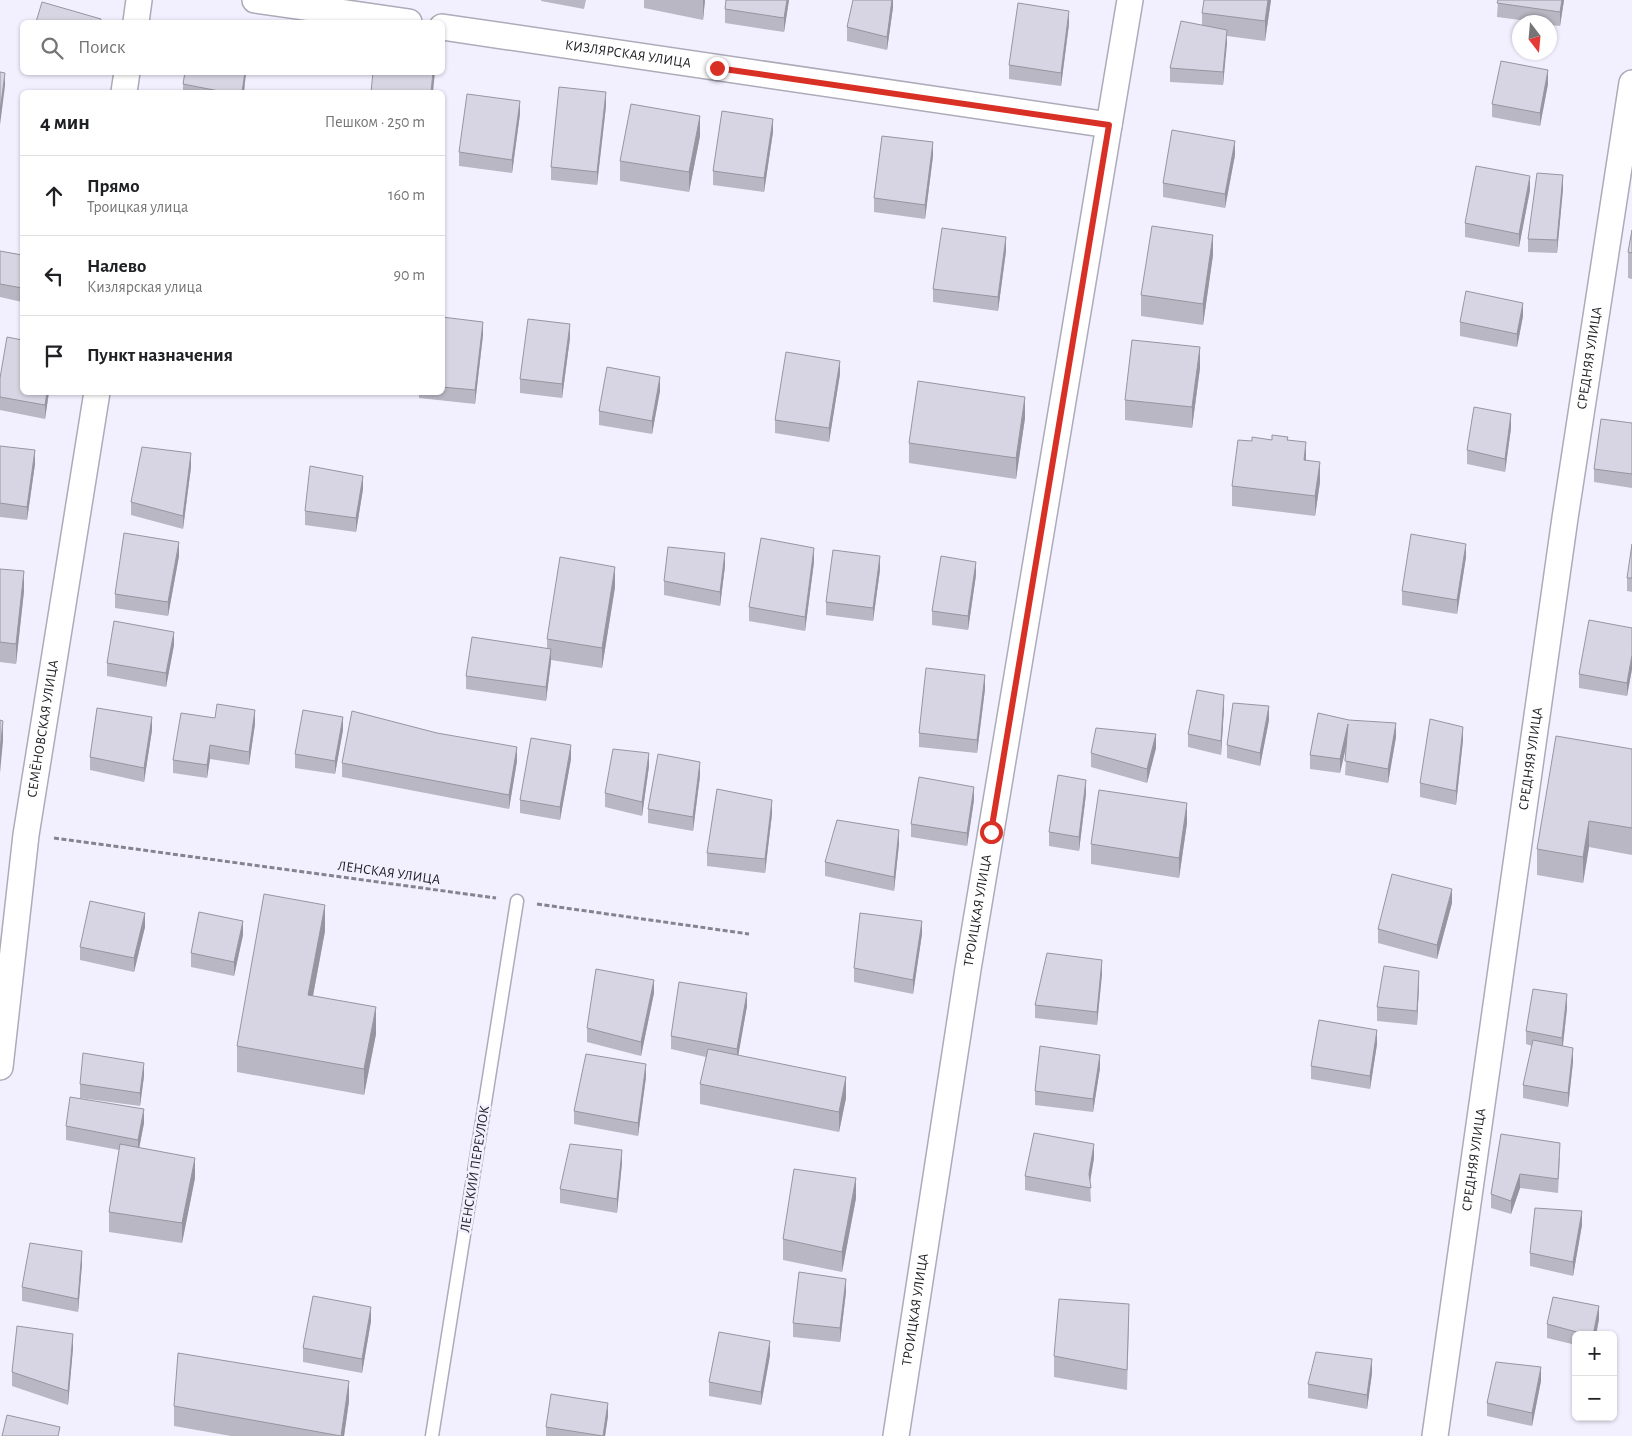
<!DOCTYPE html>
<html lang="ru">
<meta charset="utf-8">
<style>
:root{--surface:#fff;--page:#f6f6f6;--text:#202124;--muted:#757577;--line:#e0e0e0}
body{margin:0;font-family:"Alegreya Sans",sans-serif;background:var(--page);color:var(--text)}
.controls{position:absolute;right:15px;bottom:15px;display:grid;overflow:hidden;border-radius:8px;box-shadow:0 1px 4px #0004}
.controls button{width:45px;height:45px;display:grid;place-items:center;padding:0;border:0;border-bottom:1px solid var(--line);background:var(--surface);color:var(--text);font:25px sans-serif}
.compass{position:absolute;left:1512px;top:15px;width:45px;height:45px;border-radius:50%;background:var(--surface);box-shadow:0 1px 4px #0004;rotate:164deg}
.stop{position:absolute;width:15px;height:15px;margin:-11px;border:4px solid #d93025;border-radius:50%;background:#fff}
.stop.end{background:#d93025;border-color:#fff;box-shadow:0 1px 5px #0008}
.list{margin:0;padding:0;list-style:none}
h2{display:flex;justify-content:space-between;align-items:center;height:65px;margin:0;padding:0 20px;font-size:21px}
h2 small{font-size:16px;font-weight:400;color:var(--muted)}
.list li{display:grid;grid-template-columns:32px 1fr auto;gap:15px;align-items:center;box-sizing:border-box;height:80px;padding:0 20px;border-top:1px solid var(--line)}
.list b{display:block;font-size:19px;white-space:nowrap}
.list p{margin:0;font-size:16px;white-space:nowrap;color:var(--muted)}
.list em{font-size:16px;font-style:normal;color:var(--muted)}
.icon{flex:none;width:28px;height:28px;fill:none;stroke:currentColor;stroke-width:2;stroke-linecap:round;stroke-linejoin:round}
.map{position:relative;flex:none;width:1632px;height:1436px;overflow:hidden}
.search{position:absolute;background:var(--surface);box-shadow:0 1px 4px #0004;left:20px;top:20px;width:425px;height:55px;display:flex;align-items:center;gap:12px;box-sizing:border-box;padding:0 18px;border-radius:8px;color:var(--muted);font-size:19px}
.panel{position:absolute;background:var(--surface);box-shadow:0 1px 4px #0004;left:20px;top:90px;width:425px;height:305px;border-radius:8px}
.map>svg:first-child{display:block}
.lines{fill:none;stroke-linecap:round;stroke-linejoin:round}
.service-casing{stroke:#acabb9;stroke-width:15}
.minor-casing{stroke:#acabb9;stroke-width:28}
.path{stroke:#85848e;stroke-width:3;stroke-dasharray:5 2.5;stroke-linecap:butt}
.service{stroke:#fff;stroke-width:12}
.minor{stroke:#fff;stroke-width:25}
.wall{fill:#b9b7c3}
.shaded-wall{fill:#96959f}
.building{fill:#d7d5e3;stroke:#96959f}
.route{stroke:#d93025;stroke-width:6}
.labels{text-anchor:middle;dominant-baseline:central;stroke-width:5;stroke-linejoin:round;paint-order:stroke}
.street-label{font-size:14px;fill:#222126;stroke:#f2f0ff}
</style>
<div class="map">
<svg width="1632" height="1436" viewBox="0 0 1632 1436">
<rect width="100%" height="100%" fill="#f2f0ff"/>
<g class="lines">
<defs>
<path id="service" d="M 432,1436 L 517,901"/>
<g id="minor">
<path d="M 255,0 L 409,22"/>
<path d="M 136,22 L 139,0"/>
<path id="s1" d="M 442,27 L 1109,125"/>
<path d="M 124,92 L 127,72"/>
<path id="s2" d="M 0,1067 L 26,835 L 97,392"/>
<path id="s3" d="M 896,1436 L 968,969 L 1130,0"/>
<path id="s4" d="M 1435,1436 L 1565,518 L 1632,83"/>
</g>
</defs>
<use href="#service" class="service-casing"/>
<use href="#minor" class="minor-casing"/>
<path class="path" d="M 54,838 L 496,898
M 537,904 L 749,934"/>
<use href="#service" class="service"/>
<use href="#minor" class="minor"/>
</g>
<path class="wall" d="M 541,0 L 586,0 L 584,9 L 541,1 Z
M 644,0 L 705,0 L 703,20 L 644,8 Z
M 726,0 L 789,0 L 784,32 L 725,23 L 725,9 Z
M 893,0 L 893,7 L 887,50 L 847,41 L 847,27 Z
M 1271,0 L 1265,41 L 1227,36 L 1223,85 L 1170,82 L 1170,68 L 1202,25 L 1202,13 Z
M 1498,0 L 1564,0 L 1560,26 L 1550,25 L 1550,22 L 1535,22 L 1497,17 Z
M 1069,24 L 1061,86 L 1009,79 L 1009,65 Z
M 185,72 L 246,72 L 244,92 L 183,92 L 183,84 Z
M 1548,84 L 1540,126 L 1492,117 L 1492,104 Z
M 606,106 L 597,185 L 551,180 L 551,167 Z
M 520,114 L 512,173 L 459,166 L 459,152 Z
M 773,132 L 764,192 L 713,185 L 713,171 Z
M 700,136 L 689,192 L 620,181 L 620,161 Z
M 1235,155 L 1225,208 L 1163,197 L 1163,183 Z
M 933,156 L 925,219 L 874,212 L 874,198 Z
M 1563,189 L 1557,253 L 1528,252 L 1528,239 Z
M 1530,190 L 1519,247 L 1465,237 L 1465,223 Z
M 1632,230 L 1632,279 L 1628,278 L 1628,252 Z
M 0,251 L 22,255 L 22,302 L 0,297 Z
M 1006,251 L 998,311 L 933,302 L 933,289 Z
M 1213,255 L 1203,325 L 1141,316 L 1141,295 Z
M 1523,316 L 1517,347 L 1460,336 L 1460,322 Z
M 442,317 L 483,335 L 475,404 L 419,398 L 419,392 L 442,392 Z
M 570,338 L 562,398 L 520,393 L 520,379 Z
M 1200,368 L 1192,428 L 1125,420 L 1125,400 Z
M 840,374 L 829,442 L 775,433 L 775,420 Z
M 0,378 L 49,392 L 45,419 L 0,410 Z
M 660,391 L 652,434 L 599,425 L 599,411 Z
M 1025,418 L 1016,479 L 909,463 L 909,443 Z
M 1632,423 L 1632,488 L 1594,482 L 1594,469 Z
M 1511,428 L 1505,472 L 1467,464 L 1467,450 Z
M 1272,440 L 1288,440 L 1306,460 L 1320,482 L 1315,516 L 1232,506 L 1232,486 L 1252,441 Z
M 0,446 L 35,464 L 27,520 L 0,517 Z
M 191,467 L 183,529 L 131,515 L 131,502 Z
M 363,489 L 356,532 L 305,525 L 305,511 Z
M 1632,544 L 1632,592 L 1627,591 L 1627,578 Z
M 179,556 L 168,616 L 115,608 L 115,594 Z
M 1466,557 L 1457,614 L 1402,605 L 1402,591 Z
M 814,562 L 805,631 L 749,621 L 749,607 Z
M 725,566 L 720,606 L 664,595 L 664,581 Z
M 0,569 L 24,591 L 16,664 L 0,662 Z
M 880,570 L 873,621 L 826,615 L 826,602 Z
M 976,575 L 968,630 L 932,625 L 932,611 Z
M 615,587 L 602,668 L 551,660 L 546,701 L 466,689 L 466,676 L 547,648 L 547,639 Z
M 1632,628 L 1632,669 L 1627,696 L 1579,688 L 1579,674 Z
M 174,645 L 166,687 L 107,676 L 107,663 Z
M 985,689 L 977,753 L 919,747 L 919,733 Z
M 1224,708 L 1221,755 L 1188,747 L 1188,734 Z
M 1318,713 L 1396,737 L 1388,783 L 1345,775 L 1347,743 L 1340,773 L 1310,769 L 1310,755 Z
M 215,718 L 255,724 L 249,765 L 210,759 L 207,778 L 173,773 L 173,760 Z
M 1269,720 L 1260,766 L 1227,758 L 1227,745 Z
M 152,730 L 144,782 L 90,770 L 90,757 Z
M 343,730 L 335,774 L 295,768 L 295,754 Z
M 437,733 L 517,761 L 509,809 L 342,777 L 342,763 Z
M 1463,740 L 1456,805 L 1420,797 L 1420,783 Z
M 1156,748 L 1147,783 L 1091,767 L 1091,753 Z
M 1632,749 L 1632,855 L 1589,847 L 1583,883 L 1537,875 L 1537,849 Z
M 571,759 L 560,820 L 520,813 L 520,800 Z
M 649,766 L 642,816 L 605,807 L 605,793 Z
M 700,776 L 693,831 L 648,823 L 648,809 Z
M 1086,794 L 1079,851 L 1049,846 L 1049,832 Z
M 974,800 L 967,846 L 911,837 L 911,824 Z
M 772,814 L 765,873 L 707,866 L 707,853 Z
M 1187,823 L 1179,878 L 1091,864 L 1091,844 Z
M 899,844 L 894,891 L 825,876 L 825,862 Z
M 1452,903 L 1437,959 L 1378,943 L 1378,929 Z
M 145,927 L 134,972 L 80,960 L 80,947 Z
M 325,931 L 313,996 L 376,1034 L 364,1095 L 237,1072 L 237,1046 Z
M 922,934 L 913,994 L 854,982 L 854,968 Z
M 243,935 L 234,976 L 191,967 L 191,953 Z
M 1102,974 L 1097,1025 L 1035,1018 L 1035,1005 Z
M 1419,985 L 1417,1025 L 1377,1021 L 1377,1007 Z
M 654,993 L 641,1056 L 587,1042 L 587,1028 Z
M 747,1006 L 738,1055 L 846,1098 L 839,1132 L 700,1104 L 700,1084 L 706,1057 L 671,1049 L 671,1036 Z
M 1567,1008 L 1563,1046 L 1573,1062 L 1568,1107 L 1523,1098 L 1523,1085 L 1532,1046 L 1526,1044 L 1526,1031 Z
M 1377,1044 L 1370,1089 L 1311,1079 L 1311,1066 Z
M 1100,1068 L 1093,1112 L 1035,1105 L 1035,1091 Z
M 144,1076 L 140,1106 L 80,1098 L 80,1084 Z
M 646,1077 L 638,1136 L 574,1124 L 574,1111 Z
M 144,1123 L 139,1148 L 195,1178 L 182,1243 L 109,1232 L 109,1212 L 119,1150 L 66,1140 L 66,1126 Z
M 1501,1134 L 1560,1157 L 1558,1193 L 1520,1188 L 1511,1214 L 1491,1208 L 1491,1194 Z
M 1094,1158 L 1090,1182 L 1091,1202 L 1025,1190 L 1025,1176 Z
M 622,1163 L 617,1213 L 560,1203 L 560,1189 Z
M 856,1198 L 842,1272 L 783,1260 L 783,1239 Z
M 1582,1225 L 1573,1276 L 1530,1266 L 1530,1253 Z
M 82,1264 L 78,1312 L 22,1301 L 22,1287 Z
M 846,1292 L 840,1342 L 793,1337 L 793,1323 Z
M 1599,1319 L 1596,1335 L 1576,1335 L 1576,1345 L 1547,1338 L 1547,1324 Z
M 371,1321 L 362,1373 L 303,1362 L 303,1348 Z
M 1129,1324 L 1127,1390 L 1054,1377 L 1054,1356 Z
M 73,1348 L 68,1405 L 12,1386 L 12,1372 Z
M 770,1355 L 761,1405 L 709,1396 L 709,1382 Z
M 1372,1373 L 1367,1409 L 1308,1398 L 1308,1384 Z
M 1541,1381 L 1532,1426 L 1487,1416 L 1487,1403 Z
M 349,1401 L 344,1436 L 231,1436 L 174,1426 L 174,1406 Z
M 608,1416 L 605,1436 L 546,1436 L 546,1427 Z"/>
<path class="shaded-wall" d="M 703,0 L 705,0 L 703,20 Z
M 787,0 L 789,0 L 784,32 L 784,18 Z
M 892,0 L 893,0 L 893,7 L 887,50 L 887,37 Z
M 1268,0 L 1271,0 L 1265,41 L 1265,21 Z
M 1562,0 L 1564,0 L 1560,26 L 1560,12 Z
M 1069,11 L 1069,24 L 1061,86 L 1061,73 Z
M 1227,30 L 1227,44 L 1223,85 L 1223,72 Z
M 1548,70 L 1548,84 L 1540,126 L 1540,113 Z
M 245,72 L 246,72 L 244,92 L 242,92 Z
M 433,72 L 435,72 L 433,92 L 431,92 Z
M 5,73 L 5,86 L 0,125 L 0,111 Z
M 606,92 L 606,106 L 597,185 L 597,172 Z
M 520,101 L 520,114 L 512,173 L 512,160 Z
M 700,116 L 700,136 L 689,192 L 689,172 Z
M 773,119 L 773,132 L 764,192 L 764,178 Z
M 1235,141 L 1235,155 L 1225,208 L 1225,194 Z
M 933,142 L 933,156 L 925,219 L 925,205 Z
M 1563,175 L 1563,189 L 1557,253 L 1557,240 Z
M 1530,176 L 1530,190 L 1519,247 L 1519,234 Z
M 1213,235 L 1213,255 L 1203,325 L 1203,304 Z
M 1006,237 L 1006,251 L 998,311 L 998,297 Z
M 1523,303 L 1523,316 L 1517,347 L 1517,334 Z
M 483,322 L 483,335 L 475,404 L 475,390 Z
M 570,324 L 570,338 L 562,398 L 562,384 Z
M 1200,347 L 1200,368 L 1192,428 L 1192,407 Z
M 840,361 L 840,374 L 829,442 L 829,428 Z
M 660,377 L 660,391 L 652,434 L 652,421 Z
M 47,392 L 49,392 L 45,419 L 45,405 Z
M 1025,397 L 1025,418 L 1016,479 L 1016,458 Z
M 1511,414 L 1511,428 L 1505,472 L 1505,459 Z
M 1306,442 L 1306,462 L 1304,460 Z
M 35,450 L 35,464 L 27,520 L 27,507 Z
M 191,453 L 191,467 L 183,529 L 183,516 Z
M 1320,462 L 1320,482 L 1315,516 L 1315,496 Z
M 363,476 L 363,489 L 356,532 L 356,518 Z
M 179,542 L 179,556 L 168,616 L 168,602 Z
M 1466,544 L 1466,557 L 1457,614 L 1457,600 Z
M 814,548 L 814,562 L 805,631 L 805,617 Z
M 725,553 L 725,566 L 720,606 L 720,592 Z
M 880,556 L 880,570 L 873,621 L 873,608 Z
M 976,562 L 976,575 L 968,630 L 968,616 Z
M 615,567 L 615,587 L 602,668 L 602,648 Z
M 24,571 L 24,591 L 16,664 L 16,644 Z
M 174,632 L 174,645 L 166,687 L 166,673 Z
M 551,649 L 551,662 L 546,701 L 546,687 Z
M 1632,655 L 1632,669 L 1627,696 L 1627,683 Z
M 985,675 L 985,689 L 977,753 L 977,740 Z
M 1224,695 L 1224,708 L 1221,755 L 1221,741 Z
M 1269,706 L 1269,720 L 1260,766 L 1260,753 Z
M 255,710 L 255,724 L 249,765 L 249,752 Z
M 152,717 L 152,730 L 144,782 L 144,768 Z
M 343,717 L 343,730 L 335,774 L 335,761 Z
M 3,721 L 3,741 L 0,773 L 0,752 Z
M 1396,723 L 1396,737 L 1388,783 L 1388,769 Z
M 1348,724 L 1348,738 L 1340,773 L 1340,759 Z
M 1463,727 L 1463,740 L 1456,805 L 1456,791 Z
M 1156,734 L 1156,748 L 1147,783 L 1147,769 Z
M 210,745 L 210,759 L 207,778 L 207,765 Z
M 571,745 L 571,759 L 560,820 L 560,807 Z
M 517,747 L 517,761 L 509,809 L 509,795 Z
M 649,753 L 649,766 L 642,816 L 642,802 Z
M 700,762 L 700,776 L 693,831 L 693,817 Z
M 1086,780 L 1086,794 L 1079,851 L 1079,837 Z
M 974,787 L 974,800 L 967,846 L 967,833 Z
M 772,800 L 772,814 L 765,873 L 765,859 Z
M 1187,803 L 1187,823 L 1179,878 L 1179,858 Z
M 1589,821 L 1589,847 L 1583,883 L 1583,857 Z
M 899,830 L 899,844 L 894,891 L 894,877 Z
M 1452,889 L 1452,903 L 1437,959 L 1437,945 Z
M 325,905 L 325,931 L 308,1022 L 308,995 Z
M 145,913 L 145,927 L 134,972 L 134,958 Z
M 243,921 L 243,935 L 234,976 L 234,962 Z
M 922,921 L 922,934 L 913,994 L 913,980 Z
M 1102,960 L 1102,974 L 1097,1025 L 1097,1012 Z
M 1419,971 L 1419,985 L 1417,1025 L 1417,1011 Z
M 654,980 L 654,993 L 641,1056 L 641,1042 Z
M 747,993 L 747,1006 L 737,1063 L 737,1049 Z
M 1567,994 L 1567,1008 L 1562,1052 L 1562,1038 Z
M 376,1007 L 376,1034 L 364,1095 L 364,1069 Z
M 1377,1030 L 1377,1044 L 1370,1089 L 1370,1076 Z
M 1573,1048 L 1573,1062 L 1568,1107 L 1568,1093 Z
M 1100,1055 L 1100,1068 L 1093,1112 L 1093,1099 Z
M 144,1063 L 144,1076 L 140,1106 L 140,1093 Z
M 646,1064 L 646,1077 L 638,1136 L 638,1123 Z
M 846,1077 L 846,1098 L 839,1132 L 839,1112 Z
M 144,1109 L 144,1123 L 138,1154 L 138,1140 Z
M 1094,1144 L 1094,1158 L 1089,1187 L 1089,1174 Z
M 622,1150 L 622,1163 L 617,1213 L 617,1199 Z
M 195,1158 L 195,1178 L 182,1243 L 182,1223 Z
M 1520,1174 L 1520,1188 L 1511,1214 L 1511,1201 Z
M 856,1178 L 856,1198 L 842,1272 L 842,1252 Z
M 1582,1211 L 1582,1225 L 1573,1276 L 1573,1262 Z
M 82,1251 L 82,1264 L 78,1312 L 78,1299 Z
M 846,1279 L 846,1292 L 840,1342 L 840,1328 Z
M 1599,1306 L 1599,1319 L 1596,1335 L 1593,1335 Z
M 371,1307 L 371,1321 L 362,1373 L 362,1359 Z
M 73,1334 L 73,1348 L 68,1405 L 68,1391 Z
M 770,1341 L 770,1355 L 761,1405 L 761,1392 Z
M 1372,1359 L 1372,1373 L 1367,1409 L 1367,1395 Z
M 1541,1367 L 1541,1381 L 1532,1426 L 1532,1413 Z
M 349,1381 L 349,1401 L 344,1436 L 341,1436 Z
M 608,1403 L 608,1416 L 605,1436 L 603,1436 Z"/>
<path class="building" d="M 726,0 L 787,0 L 784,18 L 725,9 Z
M 853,0 L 892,0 L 887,37 L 847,27 Z
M 1204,0 L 1268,0 L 1265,21 L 1202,13 Z
M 1498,0 L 1562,0 L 1560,12 L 1497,3 Z
M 42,2 L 101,19 L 100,22 L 36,22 Z
M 1018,3 L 1069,11 L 1061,73 L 1009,65 Z
M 1181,21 L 1227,30 L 1223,72 L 1170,68 Z
M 1501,61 L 1548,70 L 1540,113 L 1492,104 Z
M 0,72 L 5,73 L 0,111 Z
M 185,72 L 245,72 L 242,92 L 224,92 L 183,84 Z
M 373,72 L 433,72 L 431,92 L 371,92 Z
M 559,87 L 606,92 L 597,172 L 551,167 Z
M 467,94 L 520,101 L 512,160 L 459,152 Z
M 631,104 L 700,116 L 689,172 L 620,161 Z
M 722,111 L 773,119 L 764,178 L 713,171 Z
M 1172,130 L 1235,141 L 1225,194 L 1163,183 Z
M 882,136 L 933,142 L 925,205 L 874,198 Z
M 1476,166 L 1530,176 L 1519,234 L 1465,223 Z
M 1537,173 L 1563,175 L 1557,240 L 1528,239 Z
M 1152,226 L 1213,235 L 1203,304 L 1141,295 Z
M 942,228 L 1006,237 L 998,297 L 933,289 Z
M 1632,230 L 1632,253 L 1628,252 Z
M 0,251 L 22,255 L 22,288 L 0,284 Z
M 1466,291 L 1523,303 L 1517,334 L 1460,322 Z
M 442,317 L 483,322 L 475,390 L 442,387 Z
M 528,319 L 570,324 L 562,384 L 520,379 Z
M 7,337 L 22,340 L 22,392 L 47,392 L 45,405 L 0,397 L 0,378 Z
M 1132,340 L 1200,347 L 1192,407 L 1125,400 Z
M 786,352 L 840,361 L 829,428 L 775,420 Z
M 607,367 L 660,377 L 652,421 L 599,411 Z
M 918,381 L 1025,397 L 1016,458 L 909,443 Z
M 1474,407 L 1511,414 L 1505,459 L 1467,450 Z
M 1601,419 L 1632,423 L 1632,474 L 1594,469 Z
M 1272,435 L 1288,437 L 1287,440 L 1306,442 L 1304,460 L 1320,462 L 1315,496 L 1232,486 L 1238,440 L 1252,441 L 1252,437 L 1272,440 Z
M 0,446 L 35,450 L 27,507 L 0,503 Z
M 142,447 L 191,453 L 183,516 L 131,502 Z
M 310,466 L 363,476 L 356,518 L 305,511 Z
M 124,533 L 179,542 L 168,602 L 115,594 Z
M 1411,534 L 1466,544 L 1457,600 L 1402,591 Z
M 761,538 L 814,548 L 805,617 L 749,607 Z
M 1632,544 L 1632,578 L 1627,578 Z
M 668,547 L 725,553 L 720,592 L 664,581 Z
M 833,550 L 880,556 L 873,608 L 826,602 Z
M 941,556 L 976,562 L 968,616 L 932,611 Z
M 560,557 L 615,567 L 602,648 L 547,639 Z
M 0,569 L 24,571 L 16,644 L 0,642 Z
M 1589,620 L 1632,628 L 1632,655 L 1627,683 L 1579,674 Z
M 114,621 L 174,632 L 166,673 L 107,663 Z
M 472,637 L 551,649 L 546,687 L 466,676 Z
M 926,668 L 985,675 L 977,740 L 919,733 Z
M 1197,690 L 1224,695 L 1221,741 L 1188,734 Z
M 1233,703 L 1269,706 L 1260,753 L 1227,745 Z
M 217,704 L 255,710 L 249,752 L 210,745 L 207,765 L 173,760 L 181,713 L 215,718 Z
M 97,708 L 152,717 L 144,768 L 90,757 Z
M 303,710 L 343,717 L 335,761 L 295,754 Z
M 352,711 L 437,733 L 517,747 L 509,795 L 342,763 Z
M 1318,713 L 1349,720 L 1396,723 L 1388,769 L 1345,761 L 1348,724 L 1340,759 L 1310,755 Z
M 1430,719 L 1463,727 L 1456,791 L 1420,783 Z
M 0,720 L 3,721 L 0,752 Z
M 1096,728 L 1156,734 L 1147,769 L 1091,753 Z
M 1556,736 L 1632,749 L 1632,828 L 1589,821 L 1583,857 L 1537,849 Z
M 531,738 L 571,745 L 560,807 L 520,800 Z
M 613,749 L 649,753 L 642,802 L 605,793 Z
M 658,754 L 700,762 L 693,817 L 648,809 Z
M 1058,775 L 1086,780 L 1079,837 L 1049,832 Z
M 919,777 L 974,787 L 967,833 L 911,824 Z
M 717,789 L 772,800 L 765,859 L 707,853 Z
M 1099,790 L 1187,803 L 1179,858 L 1091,844 Z
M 837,820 L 899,830 L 894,877 L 825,862 Z
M 1392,874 L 1452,889 L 1437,945 L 1378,929 Z
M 264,894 L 325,905 L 308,995 L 376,1007 L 364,1069 L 237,1046 Z
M 90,901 L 145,913 L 134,958 L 80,947 Z
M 199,912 L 243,921 L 234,962 L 191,953 Z
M 860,913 L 922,921 L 913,980 L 854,968 Z
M 1047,953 L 1102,960 L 1097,1012 L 1035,1005 Z
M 1384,966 L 1419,971 L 1417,1011 L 1377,1007 Z
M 596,969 L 654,980 L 641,1042 L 587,1028 Z
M 679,982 L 747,993 L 737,1049 L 671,1036 Z
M 1533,989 L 1567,994 L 1562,1038 L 1526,1031 Z
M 1319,1020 L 1377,1030 L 1370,1076 L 1311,1066 Z
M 1533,1040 L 1573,1048 L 1568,1093 L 1523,1085 Z
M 1040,1046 L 1100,1055 L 1093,1099 L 1035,1091 Z
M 708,1049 L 846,1077 L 839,1112 L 700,1084 Z
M 83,1053 L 144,1063 L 140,1093 L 80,1084 Z
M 586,1054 L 646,1064 L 638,1123 L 574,1111 Z
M 70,1097 L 144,1109 L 138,1140 L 66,1126 Z
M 1034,1133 L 1094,1144 L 1089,1174 L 1091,1188 L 1025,1176 Z
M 1501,1134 L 1560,1143 L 1558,1179 L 1520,1174 L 1511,1201 L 1491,1194 Z
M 120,1144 L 195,1158 L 182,1223 L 109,1212 Z
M 570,1144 L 622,1150 L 617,1199 L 560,1189 Z
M 794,1169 L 856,1178 L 842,1252 L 783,1239 Z
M 1535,1208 L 1582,1211 L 1573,1262 L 1530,1253 Z
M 30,1243 L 82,1251 L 78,1299 L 22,1287 Z
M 799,1272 L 846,1279 L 840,1328 L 793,1323 Z
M 313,1296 L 371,1307 L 362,1359 L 303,1348 Z
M 1553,1297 L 1599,1306 L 1593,1335 L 1588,1335 L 1547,1324 Z
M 1059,1299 L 1129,1304 L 1127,1370 L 1054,1356 Z
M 17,1326 L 73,1334 L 68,1391 L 12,1372 Z
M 719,1332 L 770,1341 L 761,1392 L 709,1382 Z
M 1316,1352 L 1372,1359 L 1367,1395 L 1308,1384 Z
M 178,1353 L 349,1381 L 341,1436 L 174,1406 Z
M 1496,1362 L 1541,1367 L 1532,1413 L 1487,1403 Z
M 551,1394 L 608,1403 L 603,1436 L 546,1427 Z
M 7,1415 L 60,1427 L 58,1436 L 2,1436 Z"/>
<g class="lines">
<path class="route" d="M 717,68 L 1109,125 L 991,832"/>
</g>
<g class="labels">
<g class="street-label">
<text stroke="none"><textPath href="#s1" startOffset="188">КИЗЛЯРСКАЯ УЛИЦА</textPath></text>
<text stroke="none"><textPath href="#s4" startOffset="1089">СРЕДНЯЯ УЛИЦА</textPath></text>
<text stroke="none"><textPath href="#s2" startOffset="341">СЕМЁНОВСКАЯ УЛИЦА</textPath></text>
<text stroke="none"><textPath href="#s4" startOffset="684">СРЕДНЯЯ УЛИЦА</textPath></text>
<text transform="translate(389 873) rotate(8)">ЛЕНСКАЯ УЛИЦА</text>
<text stroke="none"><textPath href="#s3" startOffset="532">ТРОИЦКАЯ УЛИЦА</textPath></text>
<text stroke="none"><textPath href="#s4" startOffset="279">СРЕДНЯЯ УЛИЦА</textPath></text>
<text transform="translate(475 1169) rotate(-81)">ЛЕНСКИЙ ПЕРЕУЛОК</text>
<text stroke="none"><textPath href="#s3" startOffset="128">ТРОИЦКАЯ УЛИЦА</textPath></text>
</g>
</g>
</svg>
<div class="controls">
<button>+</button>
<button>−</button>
</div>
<svg class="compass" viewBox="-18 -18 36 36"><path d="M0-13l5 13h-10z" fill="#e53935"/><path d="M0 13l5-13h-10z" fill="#757577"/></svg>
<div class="stop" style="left:991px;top:832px"></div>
<div class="stop end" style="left:717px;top:68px"></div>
<div class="search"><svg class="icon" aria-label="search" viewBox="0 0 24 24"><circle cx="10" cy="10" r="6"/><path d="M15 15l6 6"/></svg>Поиск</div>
<section class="panel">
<h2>4 мин<small>Пешком · 250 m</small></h2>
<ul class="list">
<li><svg class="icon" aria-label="ahead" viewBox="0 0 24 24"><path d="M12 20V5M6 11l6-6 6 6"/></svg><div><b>Прямо</b><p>Троицкая улица</p></div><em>160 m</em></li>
<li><svg class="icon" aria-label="left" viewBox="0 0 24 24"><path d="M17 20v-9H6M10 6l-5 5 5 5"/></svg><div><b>Налево</b><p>Кизлярская улица</p></div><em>90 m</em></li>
<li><svg class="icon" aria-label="arrive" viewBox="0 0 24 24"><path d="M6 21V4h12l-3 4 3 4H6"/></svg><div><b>Пункт назначения</b></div></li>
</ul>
</section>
</div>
